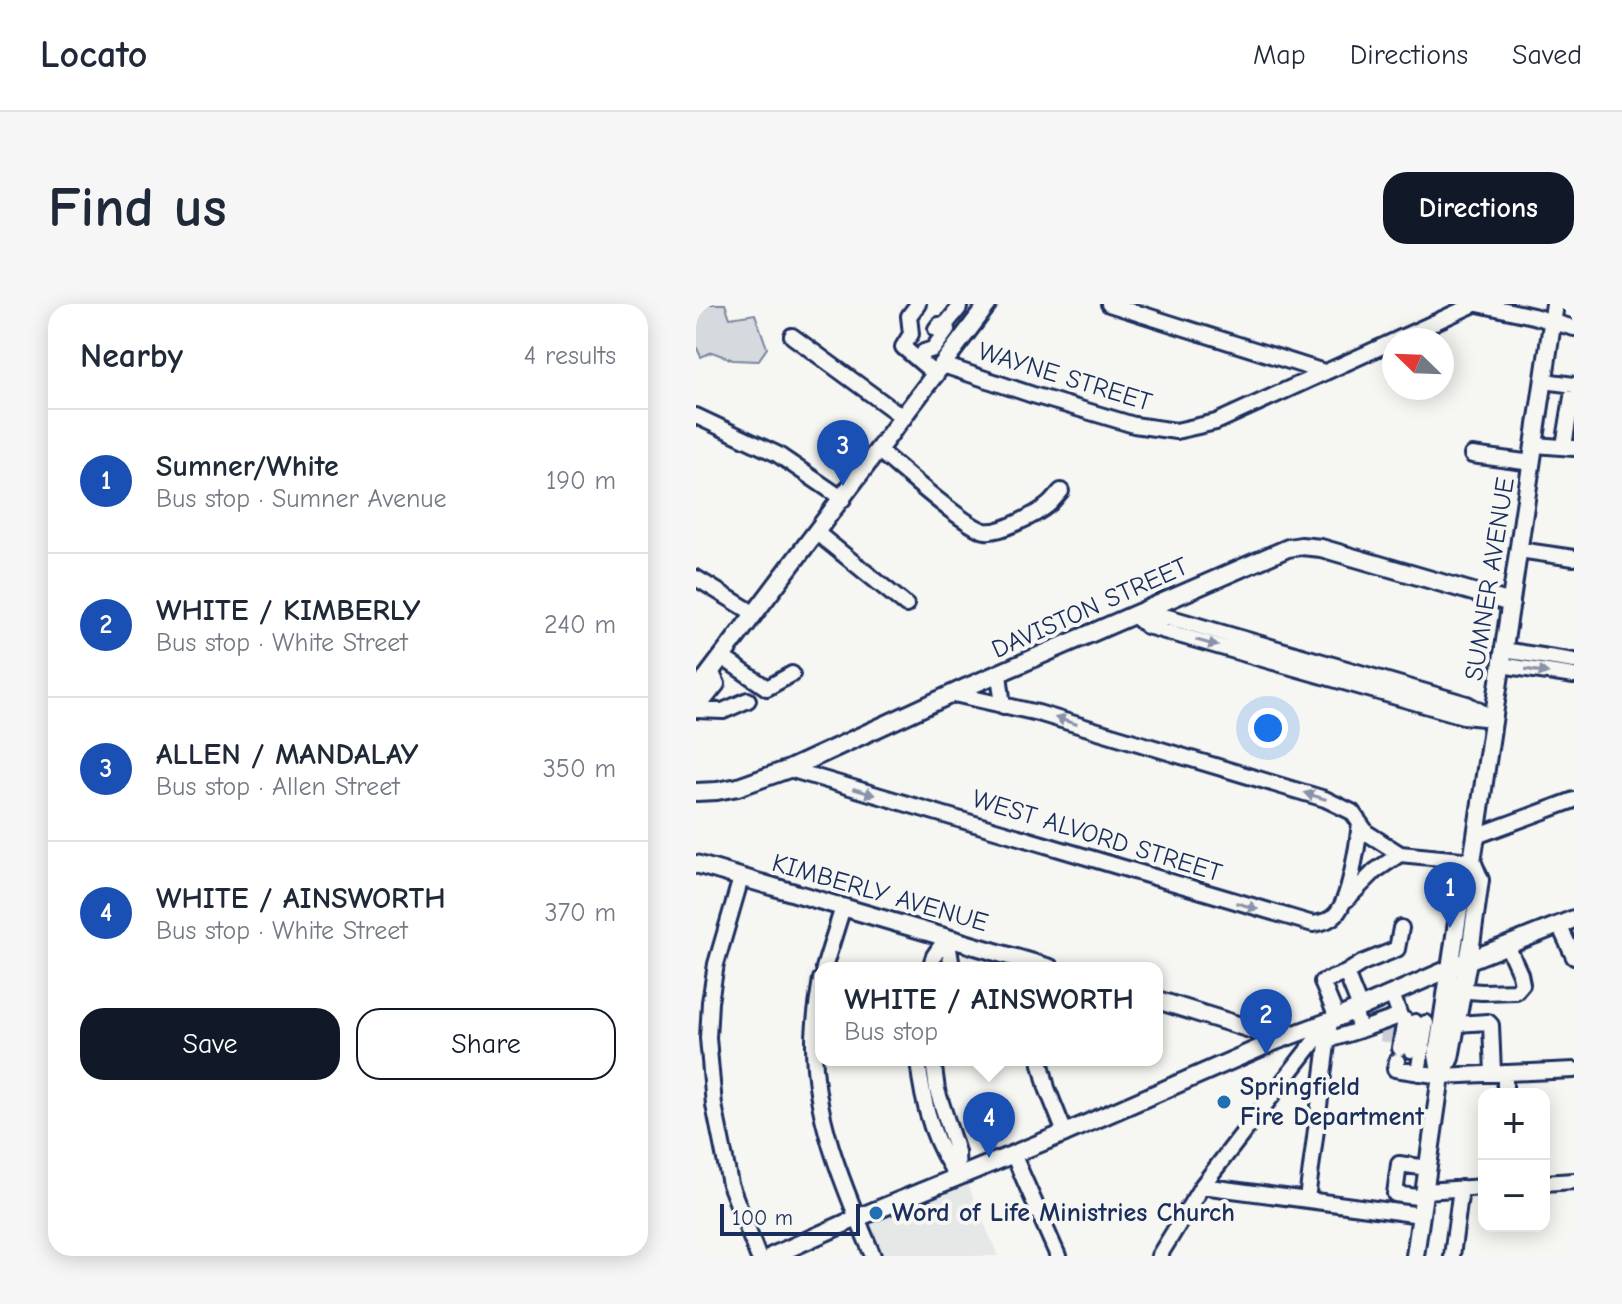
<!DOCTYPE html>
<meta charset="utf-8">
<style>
:root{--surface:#fff;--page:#f6f6f7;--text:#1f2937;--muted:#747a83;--line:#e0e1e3;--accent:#111827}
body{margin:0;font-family:"Comic Neue",sans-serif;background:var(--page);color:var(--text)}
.controls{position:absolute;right:24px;bottom:24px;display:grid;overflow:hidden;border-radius:16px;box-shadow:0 4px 20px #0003}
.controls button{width:72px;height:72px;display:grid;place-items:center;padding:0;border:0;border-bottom:2px solid var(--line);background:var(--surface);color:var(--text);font:40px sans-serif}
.compass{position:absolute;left:686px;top:24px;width:72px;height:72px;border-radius:50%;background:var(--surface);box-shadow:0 4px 20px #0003;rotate:293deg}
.scale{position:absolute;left:24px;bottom:20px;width:140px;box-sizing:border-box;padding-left:8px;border:4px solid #1b2f5e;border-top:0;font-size:22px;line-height:28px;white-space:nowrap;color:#1b2f5e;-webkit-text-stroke:6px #f6f6f2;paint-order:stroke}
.you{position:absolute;left:572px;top:424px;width:28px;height:28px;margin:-20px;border:6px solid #fff;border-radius:50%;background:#1a73e8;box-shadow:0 0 0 12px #1a73e833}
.badge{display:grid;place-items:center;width:52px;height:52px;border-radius:50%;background:var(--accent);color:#fff;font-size:26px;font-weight:700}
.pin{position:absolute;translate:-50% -66px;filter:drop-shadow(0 2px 4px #0008)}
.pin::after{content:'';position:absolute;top:42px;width:28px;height:24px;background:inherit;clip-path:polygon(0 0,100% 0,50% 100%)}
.popup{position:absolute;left:119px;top:658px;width:348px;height:104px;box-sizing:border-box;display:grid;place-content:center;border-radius:16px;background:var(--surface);filter:drop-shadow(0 2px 6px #0005);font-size:26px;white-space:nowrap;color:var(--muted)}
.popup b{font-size:30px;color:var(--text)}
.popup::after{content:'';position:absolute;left:50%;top:100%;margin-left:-16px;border:16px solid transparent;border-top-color:var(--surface)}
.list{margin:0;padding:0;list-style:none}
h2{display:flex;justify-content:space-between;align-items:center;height:104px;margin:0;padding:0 32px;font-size:34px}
h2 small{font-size:26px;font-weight:400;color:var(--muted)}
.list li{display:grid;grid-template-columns:52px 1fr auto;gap:24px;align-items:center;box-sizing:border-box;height:144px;padding:0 32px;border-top:2px solid var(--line)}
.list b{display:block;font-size:30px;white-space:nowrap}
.list p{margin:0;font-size:26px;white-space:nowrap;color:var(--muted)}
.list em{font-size:26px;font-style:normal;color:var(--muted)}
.actions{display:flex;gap:16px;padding:24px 32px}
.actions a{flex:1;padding:18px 0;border:2px solid var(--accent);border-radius:24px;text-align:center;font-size:28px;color:var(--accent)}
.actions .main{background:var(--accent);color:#fff}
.map{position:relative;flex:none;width:878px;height:952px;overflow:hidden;border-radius:24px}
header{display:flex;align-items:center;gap:48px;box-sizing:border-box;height:112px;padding:0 40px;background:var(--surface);border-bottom:2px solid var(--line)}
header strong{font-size:38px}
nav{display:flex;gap:44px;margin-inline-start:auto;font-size:28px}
.intro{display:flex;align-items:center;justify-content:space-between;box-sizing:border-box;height:192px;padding:0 48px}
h1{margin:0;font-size:56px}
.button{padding:20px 36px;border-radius:24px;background:var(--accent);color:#fff;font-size:28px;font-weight:700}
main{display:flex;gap:48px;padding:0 48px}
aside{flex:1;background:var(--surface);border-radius:24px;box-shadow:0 4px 20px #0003}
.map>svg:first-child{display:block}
.built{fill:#e6e7e7}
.green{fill:#d6d9dd;stroke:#78849e;stroke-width:2}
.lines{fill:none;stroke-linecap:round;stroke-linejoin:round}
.minor-tunnel{stroke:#caced4;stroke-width:14;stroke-dasharray:14 7;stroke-linecap:butt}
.minor-casing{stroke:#1b2f5e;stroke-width:20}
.major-casing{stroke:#1b2f5e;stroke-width:22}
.minor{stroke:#f6f6f2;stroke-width:14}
.major{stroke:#f6f6f2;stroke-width:16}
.oneway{fill:#8892a8}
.poi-dot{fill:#1f6fb2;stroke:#f6f6f2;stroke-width:3}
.labels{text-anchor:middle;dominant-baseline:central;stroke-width:8;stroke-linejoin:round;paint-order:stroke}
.street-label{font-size:26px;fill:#1b2f5e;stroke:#f6f6f2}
.poi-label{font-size:26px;font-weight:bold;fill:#1b2f5e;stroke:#f6f6f2;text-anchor:start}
</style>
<header>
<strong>Locato</strong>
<nav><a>Map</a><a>Directions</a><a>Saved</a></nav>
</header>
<div class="intro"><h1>Find us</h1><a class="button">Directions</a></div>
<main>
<aside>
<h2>Nearby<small>4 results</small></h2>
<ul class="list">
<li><span class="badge" style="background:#1a4fb4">1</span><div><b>Sumner/White</b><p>Bus stop · Sumner Avenue</p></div><em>190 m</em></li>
<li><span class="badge" style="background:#1a4fb4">2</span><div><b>WHITE / KIMBERLY</b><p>Bus stop · White Street</p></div><em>240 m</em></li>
<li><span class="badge" style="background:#1a4fb4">3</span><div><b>ALLEN / MANDALAY</b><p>Bus stop · Allen Street</p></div><em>350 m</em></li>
<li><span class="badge" style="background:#1a4fb4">4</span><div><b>WHITE / AINSWORTH</b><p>Bus stop · White Street</p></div><em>370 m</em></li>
</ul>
<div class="actions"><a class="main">Save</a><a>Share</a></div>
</aside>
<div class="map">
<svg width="878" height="952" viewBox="0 0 878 952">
<rect width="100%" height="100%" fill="#f6f6f2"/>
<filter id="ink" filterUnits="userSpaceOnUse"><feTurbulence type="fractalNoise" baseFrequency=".0125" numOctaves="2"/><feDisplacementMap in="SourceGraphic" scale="16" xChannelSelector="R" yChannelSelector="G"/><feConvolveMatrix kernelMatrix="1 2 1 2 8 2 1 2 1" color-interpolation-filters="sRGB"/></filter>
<g filter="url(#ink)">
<path class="built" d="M 271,879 L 302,952 L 187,952 L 174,921 Z"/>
<path class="green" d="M 0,0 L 29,0 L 34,14 L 59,10 L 71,44 L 62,57 L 37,56 L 16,48 L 5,53 L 0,42 Z"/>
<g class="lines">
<path class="minor-tunnel" d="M 685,730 L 697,732"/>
<defs>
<path id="minor" d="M 222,0 L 213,12 L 215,30 L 207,43 L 240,71
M 413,0 L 628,68
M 782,0 L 837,12 L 878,24
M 240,25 L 243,21 L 250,20 L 263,4
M 96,32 L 208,114
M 700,36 L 779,0
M 228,48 L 237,45 L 251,26 L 250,20
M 247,61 L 337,91 L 438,121 L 480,127 L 520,118 L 698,37
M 848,77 L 878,81 L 868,142
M 0,112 L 81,150 L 147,195
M 839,141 L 878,144
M 183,147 C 203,163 269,223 289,227 C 303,230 341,210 352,201 C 357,197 361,191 365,187
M 776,151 L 836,159
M 121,229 L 210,301
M 823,246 L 878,254
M 0,274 L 59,310
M 439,312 L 451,322 L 767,412 L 798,415
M 439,312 L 472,313 L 771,400 L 791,411
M 807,346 L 878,357
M 26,353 L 71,384 L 96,370
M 805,361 L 878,372
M 303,370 L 307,402
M 258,390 L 342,409 L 629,495 L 656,508 L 671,529 L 704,550 L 776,557
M 0,406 L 27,407 L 52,396
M 0,406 L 21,380 L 15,367
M 93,465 L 617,620 C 625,619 634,617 640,610 C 654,595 662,540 664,519
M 780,532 L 878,496
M 45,574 L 20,660 L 14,698 L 12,734 L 18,801 L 34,880 L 62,952
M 650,596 L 679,567 L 704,550
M 863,621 L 878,653
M 251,633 L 255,657 L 253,664
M 128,664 L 147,603
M 234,664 L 238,652 L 251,633
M 650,669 L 666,659 L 701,645 L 705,624
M 125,675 C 122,696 118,716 118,737 C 117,813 148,883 177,952
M 759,686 L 786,688 L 820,687 L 826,680 L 824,670 L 811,641
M 658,706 L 664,726 L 704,712 L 696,690
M 641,714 L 626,678 L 650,669 L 664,704
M 760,720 L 792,718 L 795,721 L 797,769
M 632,736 L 664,726
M 704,744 L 709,716
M 715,746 L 719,718
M 222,756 C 226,796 237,840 262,873
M 237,756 L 241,786 L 261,848 L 262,873
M 344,756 L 351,784 L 369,829
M 701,757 L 699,765 L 745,772 L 878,766
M 722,769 L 730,719
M 809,769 L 809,790
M 317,850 L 362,952
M 848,879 L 878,877
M 506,882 L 725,911
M 729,887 L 788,883
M 728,894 L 699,890 L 703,860 L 732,864
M 611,895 L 634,717
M 463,952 L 506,882 L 634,717
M 756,952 L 765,884"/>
<path id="major" d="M 0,387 L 292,0
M 0,488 L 21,487 L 42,483 L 93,465 L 271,383 L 592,244 L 605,242 L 625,244 L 815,299
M 0,560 L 354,664
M 461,696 L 564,728 L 580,737
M 745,772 L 754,754 L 775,641 L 784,576 L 776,557
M 76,952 L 161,914 L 369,829 L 580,737 L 634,717 L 771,657 L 878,615
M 719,952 L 745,772 L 741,751 L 768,572 L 776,557 L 780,532 L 859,0"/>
</defs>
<use href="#minor" class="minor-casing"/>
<use href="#major" class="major-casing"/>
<use href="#minor" class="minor"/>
<use href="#major" class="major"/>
</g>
<defs><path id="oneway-solid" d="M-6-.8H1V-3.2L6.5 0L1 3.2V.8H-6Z" transform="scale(2)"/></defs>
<g class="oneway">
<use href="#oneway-solid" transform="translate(511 339) rotate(16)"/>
<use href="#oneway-solid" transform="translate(841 367) rotate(9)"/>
<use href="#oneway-solid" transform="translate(370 417) rotate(-163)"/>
<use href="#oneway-solid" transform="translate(168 488) rotate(17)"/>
<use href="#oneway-solid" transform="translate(619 492) rotate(-163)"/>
<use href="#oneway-solid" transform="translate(551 602) rotate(17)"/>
</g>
</g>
<g class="poi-dot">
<circle cx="528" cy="798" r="8"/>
<circle cx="180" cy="909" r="8"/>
</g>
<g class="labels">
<g class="street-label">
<text transform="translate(369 73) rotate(17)">WAYNE STREET</text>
<text transform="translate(794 275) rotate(-81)">SUMNER AVENUE</text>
<text transform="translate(394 304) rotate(-24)">DAVISTON STREET</text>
<text transform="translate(401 532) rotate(17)">WEST ALVORD STREET</text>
<text transform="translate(184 589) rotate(16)">KIMBERLY AVENUE</text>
</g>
<g class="poi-label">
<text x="544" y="783">Springfield<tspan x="544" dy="30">Fire Department</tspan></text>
<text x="196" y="909">Word of Life Ministries Church</text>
</g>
</g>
</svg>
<div class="controls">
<button>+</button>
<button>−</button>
</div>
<svg class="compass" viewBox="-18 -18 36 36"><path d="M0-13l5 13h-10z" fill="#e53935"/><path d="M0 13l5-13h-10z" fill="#747a83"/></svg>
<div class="scale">100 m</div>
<div class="you"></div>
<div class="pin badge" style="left:754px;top:624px;background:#1a4fb4">1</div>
<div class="pin badge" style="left:570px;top:751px;background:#1a4fb4">2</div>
<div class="pin badge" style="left:147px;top:182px;background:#1a4fb4">3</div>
<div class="pin badge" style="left:293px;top:854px;background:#1a4fb4">4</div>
<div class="popup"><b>WHITE / AINSWORTH</b>Bus stop</div>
</div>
</main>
